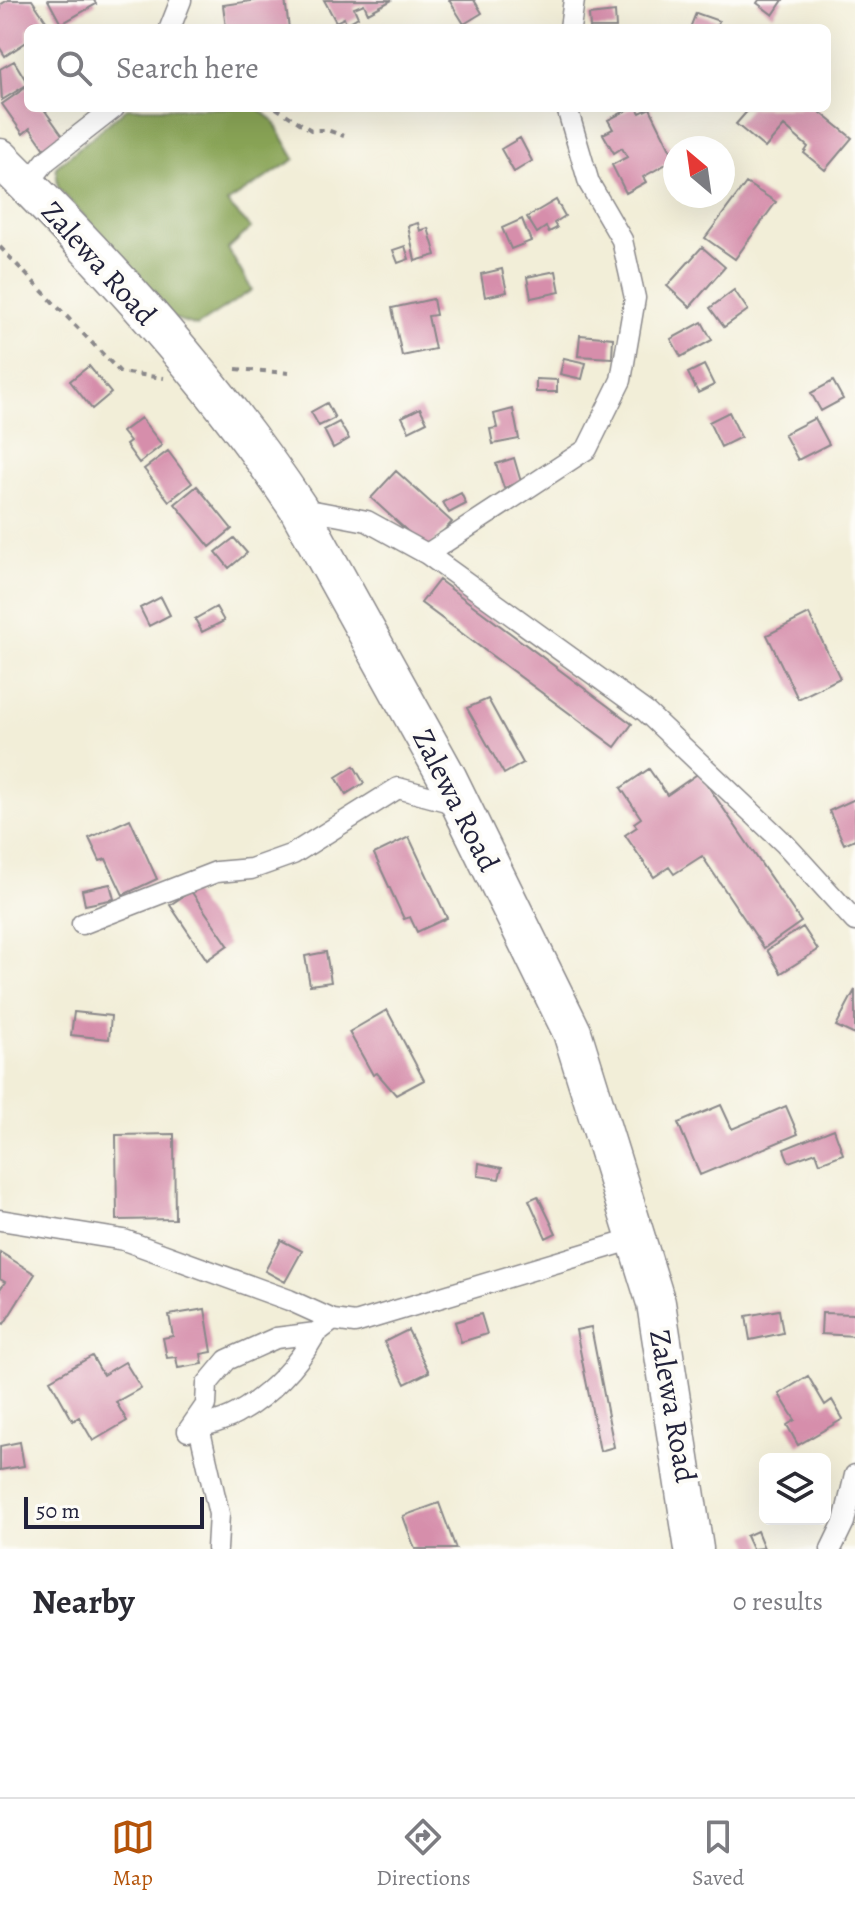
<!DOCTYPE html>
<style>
:root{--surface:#fff;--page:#f2f2f3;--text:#2b2b33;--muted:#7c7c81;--line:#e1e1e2;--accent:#b45309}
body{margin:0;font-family:Alegreya,serif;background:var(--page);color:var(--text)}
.controls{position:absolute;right:24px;bottom:24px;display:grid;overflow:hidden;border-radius:12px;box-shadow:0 8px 32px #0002}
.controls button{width:72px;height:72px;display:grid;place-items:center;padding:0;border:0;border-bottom:2px solid var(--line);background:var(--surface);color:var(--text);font:40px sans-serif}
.compass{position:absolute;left:663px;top:136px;width:72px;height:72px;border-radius:50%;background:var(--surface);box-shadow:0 8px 32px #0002;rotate:331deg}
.scale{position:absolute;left:24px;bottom:20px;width:180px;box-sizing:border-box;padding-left:8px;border:4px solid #22223b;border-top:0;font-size:22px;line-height:28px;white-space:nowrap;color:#22223b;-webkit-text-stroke:6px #fdfcf7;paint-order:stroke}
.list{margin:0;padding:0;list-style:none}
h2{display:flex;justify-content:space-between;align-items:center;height:104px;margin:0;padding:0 32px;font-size:34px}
h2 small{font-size:26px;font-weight:400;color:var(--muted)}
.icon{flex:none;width:44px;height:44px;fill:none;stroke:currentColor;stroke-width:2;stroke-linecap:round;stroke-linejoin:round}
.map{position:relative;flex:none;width:855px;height:1549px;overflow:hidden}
.search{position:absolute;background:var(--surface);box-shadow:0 8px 32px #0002;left:24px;right:24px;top:24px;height:88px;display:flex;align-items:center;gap:20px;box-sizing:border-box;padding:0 28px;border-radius:12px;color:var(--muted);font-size:30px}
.sheet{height:248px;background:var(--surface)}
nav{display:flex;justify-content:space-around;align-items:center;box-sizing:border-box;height:112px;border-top:2px solid var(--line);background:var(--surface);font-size:22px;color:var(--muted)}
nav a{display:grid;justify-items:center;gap:4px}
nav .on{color:var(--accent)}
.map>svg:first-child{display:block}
.forest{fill:#89a456;stroke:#566348;stroke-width:2}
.building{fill:#d68eab}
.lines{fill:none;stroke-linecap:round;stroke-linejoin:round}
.street-casing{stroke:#8a888a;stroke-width:23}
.highway-casing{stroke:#8a888a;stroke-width:41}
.path{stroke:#8a888a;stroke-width:4;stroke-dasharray:6 6;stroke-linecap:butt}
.street{stroke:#fff;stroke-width:20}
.highway{stroke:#fff;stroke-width:38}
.labels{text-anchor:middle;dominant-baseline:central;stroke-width:8;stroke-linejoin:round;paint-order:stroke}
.street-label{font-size:30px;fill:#22223b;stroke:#fdfcf7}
</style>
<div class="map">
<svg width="855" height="1549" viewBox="0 0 855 1549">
<rect width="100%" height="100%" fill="#fdfcf7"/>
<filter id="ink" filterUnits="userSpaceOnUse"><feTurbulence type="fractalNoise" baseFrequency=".0125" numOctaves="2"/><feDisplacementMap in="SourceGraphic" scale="16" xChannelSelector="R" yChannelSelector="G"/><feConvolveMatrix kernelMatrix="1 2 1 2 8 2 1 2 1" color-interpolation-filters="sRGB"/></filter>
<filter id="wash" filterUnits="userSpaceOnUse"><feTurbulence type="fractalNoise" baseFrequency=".006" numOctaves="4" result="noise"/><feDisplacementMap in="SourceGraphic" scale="32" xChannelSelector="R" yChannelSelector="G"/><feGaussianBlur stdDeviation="1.8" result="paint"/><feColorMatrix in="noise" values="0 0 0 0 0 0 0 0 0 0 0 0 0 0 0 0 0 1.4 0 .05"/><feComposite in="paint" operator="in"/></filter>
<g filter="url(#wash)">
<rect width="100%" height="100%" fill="#f2eed8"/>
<path class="forest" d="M 127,108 L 257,108 L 272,119 L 295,159 L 227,203 L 251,228 L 228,249 L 252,290 L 197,326 L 172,318 L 154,292 L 58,188 L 56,167 Z"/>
<g id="blocks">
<path class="building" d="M 8,0 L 32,0 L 50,27 L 28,28 L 28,41 L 5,56 L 0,48 L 0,5 Z
M 48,0 L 94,0 L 96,4 L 61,24 Z
M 258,0 L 285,0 L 289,28 L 226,28 L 223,5 Z
M 324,0 L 392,0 L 368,13 L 364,4 L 354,8 L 358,17 L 346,24 L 344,18 L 336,22 Z
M 449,0 L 474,0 L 482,13 L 464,24 Z
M 759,0 L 783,0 L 773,15 L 757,3 Z
M 615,12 L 616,28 L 590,28 L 589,15 Z
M 696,13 L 719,21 L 716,28 L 690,28 Z
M 14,61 L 28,84 L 2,100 L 0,69 Z
M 28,86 L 28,108 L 43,108 L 65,139 L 47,152 L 30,128 L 23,134 L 2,104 Z
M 631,108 L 637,108 L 640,113 L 650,108 L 675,159 L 643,177 L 646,182 L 626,193 L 612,165 L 627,157 L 622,148 L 614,153 L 603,134 L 613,129 L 608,120 Z
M 750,108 L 815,108 L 852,138 L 825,170 L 804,153 L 808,147 L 784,126 L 765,148 L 736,124 Z
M 520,138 L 532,161 L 514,172 L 501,149 Z
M 746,183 L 776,202 L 735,259 L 705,238 Z
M 556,200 L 565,216 L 554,223 L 557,228 L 549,232 L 546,227 L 537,233 L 527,217 Z
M 522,219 L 531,241 L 511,249 L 502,228 Z
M 418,223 L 420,231 L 428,228 L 436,255 L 415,261 L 408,226 Z
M 405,246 L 409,259 L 398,263 L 393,250 Z
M 702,247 L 725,267 L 690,307 L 667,286 Z
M 502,269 L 507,292 L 485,297 L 481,274 Z
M 556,271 L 560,292 L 531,298 L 527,277 Z
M 734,290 L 748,310 L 724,327 L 710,308 Z
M 433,299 L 436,315 L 428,316 L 435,349 L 402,356 L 392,308 Z
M 702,322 L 712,340 L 681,357 L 671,339 Z
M 580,335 L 613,338 L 612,358 L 578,356 Z
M 564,358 L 586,363 L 582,379 L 560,374 Z
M 704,365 L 714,385 L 698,393 L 688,373 Z
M 89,366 L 111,393 L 92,409 L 70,381 Z
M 536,379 L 557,380 L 557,392 L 536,392 Z
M 833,381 L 843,399 L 821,411 L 811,393 Z
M 327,403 L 335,418 L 319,426 L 311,412 Z
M 420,408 L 427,422 L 409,431 L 402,417 Z
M 513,409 L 519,439 L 493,444 L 490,429 L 497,428 L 494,414 Z
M 729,412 L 741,437 L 721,447 L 709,422 Z
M 141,418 L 162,445 L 139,463 L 126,445 L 130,442 L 122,432 Z
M 815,418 L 829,444 L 798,460 L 784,434 Z
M 339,422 L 349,439 L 333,448 L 324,430 Z
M 168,451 L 192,483 L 169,501 L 144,469 Z
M 514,458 L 521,482 L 504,488 L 496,464 Z
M 396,471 L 452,522 L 427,549 L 371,498 Z
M 197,486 L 232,529 L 210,547 L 175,504 Z
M 461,493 L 466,504 L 449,513 L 443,502 Z
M 234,538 L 247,553 L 229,568 L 216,552 Z
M 439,580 L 632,724 L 615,747 L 421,603 Z
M 161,597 L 170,615 L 149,626 L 140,608 Z
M 216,607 L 224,621 L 202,632 L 195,619 Z
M 809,614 L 840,678 L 798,699 L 767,635 Z
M 488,699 L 523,763 L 504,774 L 467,708 Z
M 354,766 L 364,783 L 346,794 L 336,777 Z
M 649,769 L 667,795 L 699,773 L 801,922 L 764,948 L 702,856 L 674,874 L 669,867 L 654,877 L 625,835 L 637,827 L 634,823 L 641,818 L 621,788 Z
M 855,799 L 855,839 L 844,844 L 829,811 Z
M 130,819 L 157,879 L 123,895 L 106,859 L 100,861 L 89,838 Z
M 409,837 L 447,918 L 417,932 L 410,917 L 404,919 L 374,854 Z
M 110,884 L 114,899 L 85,905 L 82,890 Z
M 191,891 L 228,945 L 207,960 L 170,905 Z
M 803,927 L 818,950 L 781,973 L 767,950 Z
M 326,952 L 331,982 L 310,985 L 305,956 Z
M 855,990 L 855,1035 L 836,1026 Z
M 387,1010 L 424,1080 L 396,1095 L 377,1073 L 373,1075 L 349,1032 Z
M 74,1012 L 111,1016 L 109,1039 L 71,1035 Z
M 721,1105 L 732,1129 L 786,1106 L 798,1134 L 700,1175 L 678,1123 Z
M 834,1129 L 843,1154 L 820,1163 L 816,1152 L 789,1162 L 784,1149 Z
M 174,1134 L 175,1219 L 117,1220 L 116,1135 Z
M 479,1163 L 502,1168 L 499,1179 L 478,1176 Z
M 538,1196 L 556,1233 L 546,1238 L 529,1200 Z
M 281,1240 L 302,1251 L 285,1282 L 265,1271 Z
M 0,1252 L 35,1274 L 4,1324 L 0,1322 L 0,1289 L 5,1282 L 0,1279 Z
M 205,1309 L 212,1352 L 201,1354 L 203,1364 L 178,1368 L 176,1357 L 167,1358 L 163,1338 L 173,1336 L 169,1315 Z
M 779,1310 L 783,1333 L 750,1340 L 746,1316 Z
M 822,1313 L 855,1314 L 855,1336 L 821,1334 Z
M 481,1314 L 487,1334 L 461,1342 L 455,1322 Z
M 591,1327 L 614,1447 L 600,1451 L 576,1330 Z
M 408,1330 L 429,1372 L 405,1384 L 384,1342 Z
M 92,1356 L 103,1375 L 125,1362 L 141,1388 L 116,1402 L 127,1421 L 93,1441 L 79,1417 L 73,1421 L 50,1380 Z
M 808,1376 L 825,1405 L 832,1400 L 843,1419 L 798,1445 L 787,1425 L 795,1420 L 779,1394 Z
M 20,1442 L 24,1466 L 0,1470 L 0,1446 Z
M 439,1503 L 456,1549 L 415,1549 L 403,1516 Z
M 757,1531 L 764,1548 L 752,1549 L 746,1536 Z"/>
</g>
</g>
<g filter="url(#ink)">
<use href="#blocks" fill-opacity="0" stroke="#8a888a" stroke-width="2"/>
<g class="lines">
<defs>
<path id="street" d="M 170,28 L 181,0
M 570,28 L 574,0
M 27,185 L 46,161 L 114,108
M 298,508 L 367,521 L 427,554 L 646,712 L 785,844 L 855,921
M 427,554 L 587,449 L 621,380 L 635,298 L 622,240 L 589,183 L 567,108
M 82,924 L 216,872 L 251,869 L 293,854 L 398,788 L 461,805
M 0,1220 L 124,1240 L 289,1300 L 333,1320 L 355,1323 L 638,1238
M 199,1427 L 219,1514 L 217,1549
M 188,1431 L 206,1405 L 207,1384 L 227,1360 L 276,1338 L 316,1333 L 333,1320
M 188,1431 C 204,1425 222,1422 236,1414 C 269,1396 298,1365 316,1333
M 831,1549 L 844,1522 L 855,1475"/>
<path id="highway" d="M 0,158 C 108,265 214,381 298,508 L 448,779 L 572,1032 L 656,1303 L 694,1549"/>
</defs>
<use href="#street" class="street-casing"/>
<use href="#highway" class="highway-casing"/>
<path class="path" d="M 276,108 L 311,130 L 327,130 L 344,136
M 0,247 L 120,372 L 164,378
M 236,369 L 289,373"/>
<use href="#street" class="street"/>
<use href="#highway" class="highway"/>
</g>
</g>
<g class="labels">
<g class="street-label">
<text transform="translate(99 263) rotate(48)">Zalewa Road</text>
<text transform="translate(456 800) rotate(63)">Zalewa Road</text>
<text transform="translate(673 1406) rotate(80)">Zalewa Road</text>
</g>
</g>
</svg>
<div class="controls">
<button><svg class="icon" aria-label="layers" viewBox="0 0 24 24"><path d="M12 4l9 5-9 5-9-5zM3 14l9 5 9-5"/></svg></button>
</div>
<svg class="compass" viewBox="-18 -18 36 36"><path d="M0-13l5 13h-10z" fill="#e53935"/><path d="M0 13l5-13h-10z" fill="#7c7c81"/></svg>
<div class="scale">50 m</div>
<div class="search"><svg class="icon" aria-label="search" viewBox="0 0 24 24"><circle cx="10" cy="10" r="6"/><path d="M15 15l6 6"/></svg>Search here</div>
</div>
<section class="sheet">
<h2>Nearby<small>0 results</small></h2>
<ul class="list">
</ul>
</section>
<nav>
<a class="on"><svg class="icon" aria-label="map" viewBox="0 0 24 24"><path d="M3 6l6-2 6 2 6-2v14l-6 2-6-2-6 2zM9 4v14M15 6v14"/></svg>Map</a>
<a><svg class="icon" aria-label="directions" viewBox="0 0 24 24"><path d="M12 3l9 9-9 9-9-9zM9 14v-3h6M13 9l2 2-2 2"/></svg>Directions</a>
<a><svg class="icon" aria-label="saved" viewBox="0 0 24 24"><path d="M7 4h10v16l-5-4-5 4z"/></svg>Saved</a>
</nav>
